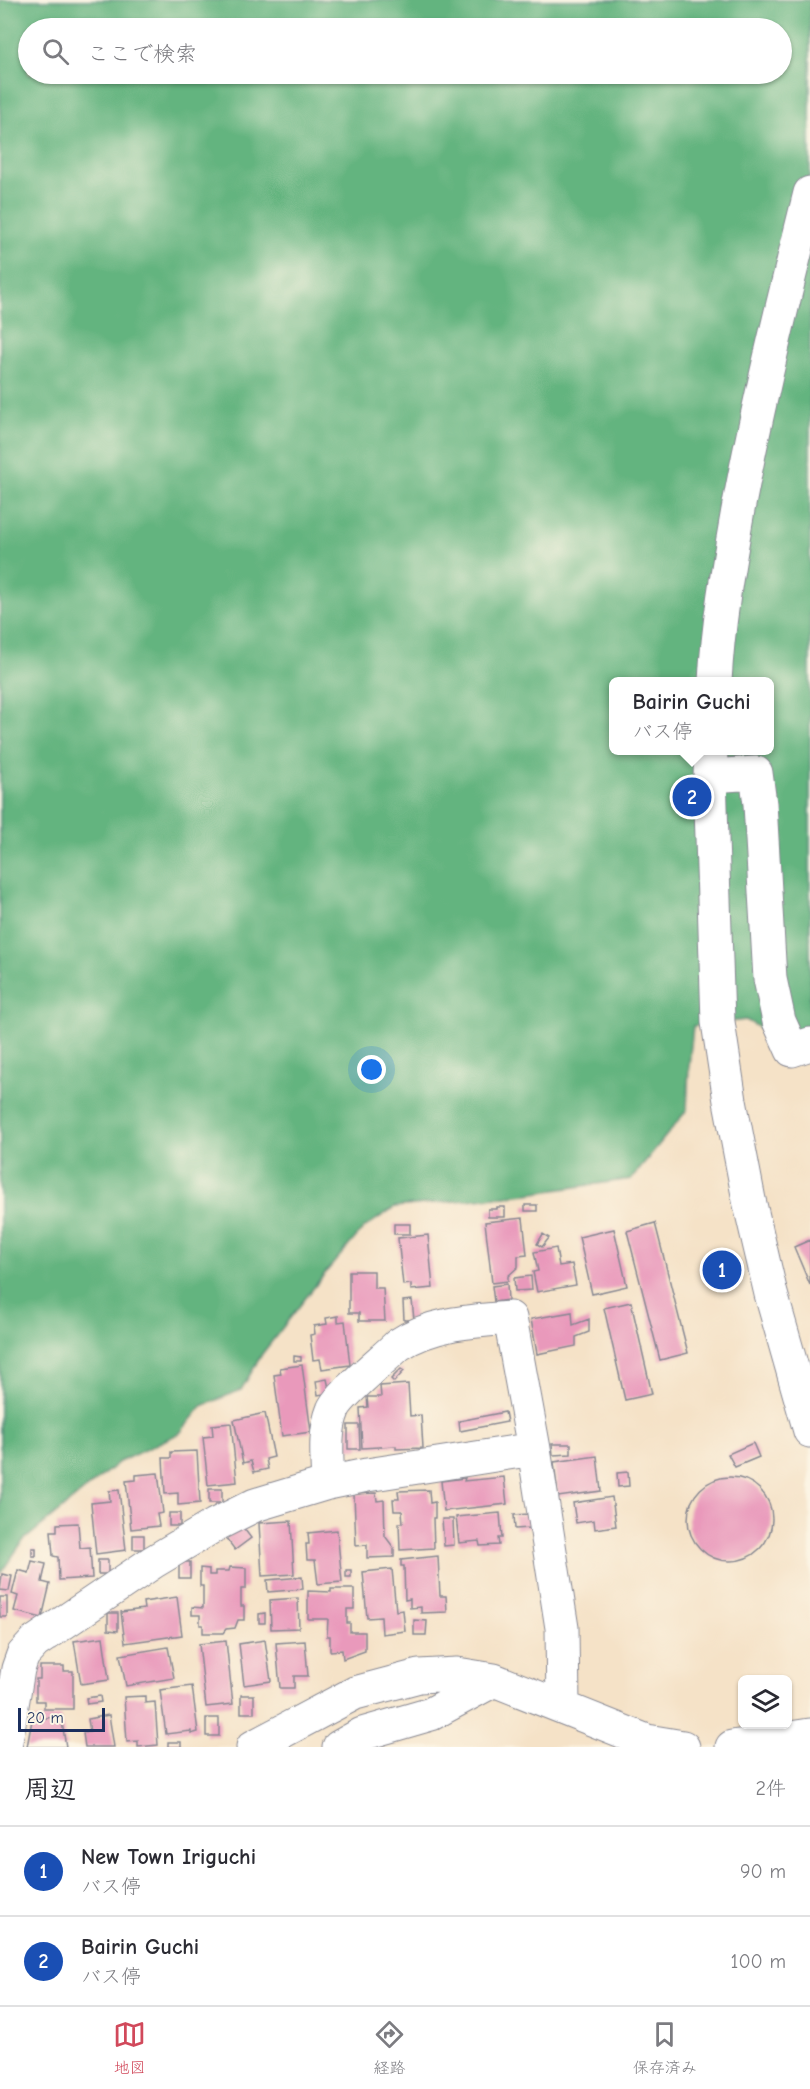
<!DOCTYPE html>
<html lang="ja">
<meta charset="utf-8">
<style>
:root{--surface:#fff;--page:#f2f2f3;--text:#2b2b33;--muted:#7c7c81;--line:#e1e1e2;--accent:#d1495b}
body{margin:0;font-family:"Comic Neue","Klee One",sans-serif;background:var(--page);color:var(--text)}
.controls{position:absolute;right:18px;bottom:18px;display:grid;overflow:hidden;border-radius:9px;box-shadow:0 2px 4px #0004}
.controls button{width:54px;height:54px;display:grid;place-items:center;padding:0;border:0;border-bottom:2px solid var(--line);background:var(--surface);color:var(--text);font:30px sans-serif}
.scale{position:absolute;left:18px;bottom:15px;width:87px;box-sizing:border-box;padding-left:6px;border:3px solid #1b2f5e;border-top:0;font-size:16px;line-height:21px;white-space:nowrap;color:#1b2f5e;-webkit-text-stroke:4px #fcf5e5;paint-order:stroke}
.you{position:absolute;left:372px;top:1070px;width:21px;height:21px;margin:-15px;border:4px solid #fff;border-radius:50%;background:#1a73e8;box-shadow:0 0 0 9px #1a73e833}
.badge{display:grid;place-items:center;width:39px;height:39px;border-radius:50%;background:var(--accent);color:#fff;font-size:20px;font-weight:700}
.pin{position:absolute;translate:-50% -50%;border:3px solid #fff;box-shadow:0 2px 6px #0006}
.popup{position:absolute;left:609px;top:677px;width:165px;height:78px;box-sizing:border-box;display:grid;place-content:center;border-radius:9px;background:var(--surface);filter:drop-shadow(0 2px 4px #0005);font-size:20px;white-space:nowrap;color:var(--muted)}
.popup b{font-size:22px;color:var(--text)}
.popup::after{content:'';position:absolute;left:50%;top:100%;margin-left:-12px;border:12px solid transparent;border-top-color:var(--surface)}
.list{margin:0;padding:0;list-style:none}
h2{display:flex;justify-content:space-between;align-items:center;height:78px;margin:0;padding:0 24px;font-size:26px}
h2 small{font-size:20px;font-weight:400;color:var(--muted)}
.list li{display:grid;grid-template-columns:39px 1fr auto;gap:18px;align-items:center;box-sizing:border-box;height:90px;padding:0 24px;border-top:2px solid var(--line)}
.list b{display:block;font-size:22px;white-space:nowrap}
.list p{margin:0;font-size:20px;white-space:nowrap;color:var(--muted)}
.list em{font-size:20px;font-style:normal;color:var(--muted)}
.icon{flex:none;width:33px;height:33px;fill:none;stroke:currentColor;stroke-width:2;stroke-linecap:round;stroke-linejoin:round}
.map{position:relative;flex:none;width:810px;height:1747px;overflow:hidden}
.search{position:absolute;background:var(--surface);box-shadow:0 2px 4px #0004;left:18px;right:18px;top:18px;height:66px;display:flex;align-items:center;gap:15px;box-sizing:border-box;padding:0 21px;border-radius:33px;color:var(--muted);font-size:22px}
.sheet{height:258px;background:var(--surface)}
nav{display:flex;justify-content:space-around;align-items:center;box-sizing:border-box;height:84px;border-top:2px solid var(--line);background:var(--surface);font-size:16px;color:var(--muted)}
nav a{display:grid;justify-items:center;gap:3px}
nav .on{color:var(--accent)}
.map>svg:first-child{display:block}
.forest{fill:#64b47f;stroke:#40726e;stroke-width:1.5;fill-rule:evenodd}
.building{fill:#e999bb}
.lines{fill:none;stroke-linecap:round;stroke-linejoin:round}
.minor-casing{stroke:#888892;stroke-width:35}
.minor{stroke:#fff;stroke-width:33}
</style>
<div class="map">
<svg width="810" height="1747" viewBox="0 0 810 1747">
<rect width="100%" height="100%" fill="#fcf5e5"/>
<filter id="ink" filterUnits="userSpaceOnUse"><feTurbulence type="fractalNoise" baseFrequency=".0167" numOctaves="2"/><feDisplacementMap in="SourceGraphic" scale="12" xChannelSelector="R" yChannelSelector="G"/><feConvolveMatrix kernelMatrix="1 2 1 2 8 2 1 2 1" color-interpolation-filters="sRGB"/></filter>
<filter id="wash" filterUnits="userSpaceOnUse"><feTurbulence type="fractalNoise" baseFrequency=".008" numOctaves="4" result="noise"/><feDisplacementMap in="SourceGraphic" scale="24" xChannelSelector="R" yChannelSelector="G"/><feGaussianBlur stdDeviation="1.35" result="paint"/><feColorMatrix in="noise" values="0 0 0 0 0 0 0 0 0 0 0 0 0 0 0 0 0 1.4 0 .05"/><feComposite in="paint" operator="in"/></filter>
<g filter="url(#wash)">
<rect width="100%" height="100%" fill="#f5e2c7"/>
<path class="forest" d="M 0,0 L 810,0 L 810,1057 L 746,1020 L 693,1026 L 689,1065 L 687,1110 L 631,1179 L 527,1194 L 395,1207 L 364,1228 L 326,1272 L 262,1354 L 241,1390 L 202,1406 L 180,1433 L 119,1462 L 23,1541 L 0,1574 ZM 28,28 L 782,28 L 782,74 L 28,74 ZM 614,682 L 770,682 L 770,750 L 614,750 Z"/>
<g id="blocks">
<path class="building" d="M 525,1205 L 537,1205 L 537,1211 L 525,1211 Z
M 497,1207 L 505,1207 L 505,1217 L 488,1217 L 488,1209 L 497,1209 Z
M 523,1218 L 527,1255 L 518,1256 L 518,1267 L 508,1276 L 508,1281 L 492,1283 L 485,1222 Z
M 655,1223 L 688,1353 L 660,1360 L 627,1231 Z
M 394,1224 L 410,1224 L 410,1234 L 394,1234 Z
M 614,1229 L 627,1286 L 592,1294 L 579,1237 Z
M 543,1234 L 549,1238 L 542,1247 L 537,1244 Z
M 428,1235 L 433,1288 L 411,1290 L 411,1284 L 403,1285 L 398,1238 Z
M 810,1240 L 810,1285 L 794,1247 Z
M 556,1248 L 559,1266 L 572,1264 L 576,1285 L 537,1292 L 533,1272 L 538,1271 L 534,1252 Z
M 349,1271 L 374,1271 L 374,1288 L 383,1288 L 385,1321 L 359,1321 L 359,1313 L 349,1313 Z
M 531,1276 L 532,1290 L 515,1291 L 514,1278 Z
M 507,1284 L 508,1300 L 494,1302 L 492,1286 Z
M 412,1300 L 414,1320 L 404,1320 L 403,1301 Z
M 631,1302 L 652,1394 L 625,1400 L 604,1308 Z
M 572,1312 L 573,1325 L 589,1319 L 589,1332 L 576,1337 L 576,1346 L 537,1354 L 531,1319 Z
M 338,1316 L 338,1322 L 345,1321 L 350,1365 L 322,1369 L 320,1359 L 313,1360 L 310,1335 L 315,1334 L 314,1326 L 327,1324 L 326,1318 Z
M 294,1356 L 301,1357 L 301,1361 L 294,1361 Z
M 302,1365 L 311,1432 L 282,1436 L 274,1375 L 281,1374 L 280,1368 Z
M 401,1369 L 404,1371 L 394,1382 L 391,1379 Z
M 327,1379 L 330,1393 L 318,1395 L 316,1381 Z
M 408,1384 L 410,1416 L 421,1415 L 423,1448 L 396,1449 L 396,1446 L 362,1448 L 360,1408 L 368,1407 L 367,1397 L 381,1397 L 380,1386 Z
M 505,1412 L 507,1422 L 460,1431 L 459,1421 Z
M 265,1413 L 274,1457 L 266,1459 L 268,1469 L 254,1472 L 251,1461 L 243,1463 L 234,1420 Z
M 231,1423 L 237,1482 L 208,1485 L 203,1437 L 213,1436 L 212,1425 Z
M 348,1425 L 359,1425 L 360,1449 L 348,1449 Z
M 753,1443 L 759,1457 L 735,1467 L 728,1454 Z
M 552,1444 L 571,1444 L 571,1454 L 553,1455 Z
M 197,1451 L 200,1503 L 178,1505 L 178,1493 L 165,1494 L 163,1458 L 171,1458 L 171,1452 Z
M 597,1456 L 601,1491 L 558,1497 L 554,1462 Z
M 628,1472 L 629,1486 L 618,1487 L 617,1473 Z
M 158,1473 L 163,1513 L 157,1514 L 159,1526 L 131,1529 L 126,1481 L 136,1480 L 136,1475 Z
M688 1519a42 42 0 1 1 84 0a42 42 0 1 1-84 0Z
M 504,1477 L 507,1504 L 444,1511 L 441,1481 L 465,1478 L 464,1481 Z
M 209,1489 L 222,1489 L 222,1503 L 209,1503 Z
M 119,1490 L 126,1550 L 96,1554 L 91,1503 L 110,1501 L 109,1491 Z
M 429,1490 L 430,1503 L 435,1502 L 435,1518 L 433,1518 L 434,1548 L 400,1550 L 399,1523 L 403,1523 L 402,1511 L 394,1511 L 393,1499 L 399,1499 L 398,1491 Z
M 376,1493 L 377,1501 L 384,1500 L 385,1536 L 394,1548 L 394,1557 L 367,1558 L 367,1545 L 356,1546 L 354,1494 Z
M 612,1497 L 616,1526 L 595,1529 L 594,1520 L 576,1523 L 573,1503 Z
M 169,1513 L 180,1513 L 180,1526 L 169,1526 Z
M 500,1513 L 502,1538 L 498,1538 L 499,1545 L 480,1546 L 479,1541 L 459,1543 L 456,1517 Z
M 529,1514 L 530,1528 L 515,1529 L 514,1515 Z
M 442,1519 L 453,1519 L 454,1545 L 444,1546 Z
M 291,1521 L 294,1574 L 262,1576 L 259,1523 Z
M 78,1523 L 80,1548 L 90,1547 L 92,1578 L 59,1580 L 58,1557 L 53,1556 L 51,1531 L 57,1531 L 57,1524 Z
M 242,1526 L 251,1538 L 235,1550 L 226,1538 Z
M 337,1530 L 342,1582 L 318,1584 L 315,1560 L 307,1560 L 306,1544 L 309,1544 L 308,1533 Z
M 133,1535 L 144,1535 L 144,1549 L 133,1549 Z
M 32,1548 L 36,1548 L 36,1556 L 32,1556 Z
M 438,1556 L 440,1596 L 446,1596 L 447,1612 L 421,1613 L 421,1607 L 410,1608 L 410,1599 L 405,1600 L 404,1566 L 401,1566 L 401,1560 Z
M 98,1560 L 108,1560 L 108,1574 L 98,1574 Z
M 32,1561 L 46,1564 L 42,1582 L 50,1584 L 42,1618 L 14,1611 L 18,1596 L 12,1594 L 18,1570 L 29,1573 Z
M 179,1562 L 190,1562 L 190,1578 L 179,1578 Z
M 230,1567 L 246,1568 L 246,1589 L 241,1589 L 241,1606 L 244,1606 L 244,1620 L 238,1620 L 235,1628 L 226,1629 L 223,1633 L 203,1633 L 203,1625 L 200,1625 L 200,1615 L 192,1615 L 192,1607 L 203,1608 L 203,1586 L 200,1586 L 200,1568 L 209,1569 L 209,1575 L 215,1575 L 215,1571 L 229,1571 Z
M 392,1569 L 396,1611 L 403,1610 L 405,1631 L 382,1634 L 381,1617 L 367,1618 L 363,1572 Z
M 346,1570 L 351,1570 L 351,1577 L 346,1577 Z
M 2,1574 L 12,1576 L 9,1591 L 0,1590 Z
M 302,1577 L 303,1589 L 268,1592 L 267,1580 Z
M 331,1589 L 354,1589 L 354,1609 L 347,1609 L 347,1623 L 350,1623 L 350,1632 L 365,1632 L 365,1651 L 343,1659 L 342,1650 L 330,1651 L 330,1636 L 327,1636 L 328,1619 L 308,1619 L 308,1591 L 331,1592 Z
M 0,1597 L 7,1597 L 7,1617 L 0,1617 Z
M 177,1597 L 182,1635 L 125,1643 L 121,1612 L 144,1609 L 143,1602 Z
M 298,1598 L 299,1628 L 271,1629 L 270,1600 Z
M 108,1613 L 118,1613 L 118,1631 L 108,1630 Z
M 265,1613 L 265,1623 L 259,1623 L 259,1614 Z
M 414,1620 L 427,1621 L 426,1635 L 414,1635 Z
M 103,1637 L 109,1680 L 81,1684 L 74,1641 Z
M 265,1640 L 271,1681 L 244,1685 L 239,1644 Z
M 226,1641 L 233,1704 L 206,1707 L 199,1644 Z
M 305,1641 L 308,1676 L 294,1676 L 294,1688 L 280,1688 L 276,1643 Z
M 168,1647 L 174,1678 L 126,1686 L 120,1655 Z
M 40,1666 L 64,1666 L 64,1671 L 73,1671 L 73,1709 L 44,1709 L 44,1701 L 36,1701 L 36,1679 L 40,1679 Z
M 192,1686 L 198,1732 L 191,1734 L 191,1731 L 166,1734 L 160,1690 Z
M 241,1695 L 254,1695 L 254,1713 L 241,1713 Z
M 100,1696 L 101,1702 L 87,1704 L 86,1698 Z
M 145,1696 L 145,1703 L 155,1702 L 158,1745 L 138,1747 L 138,1741 L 127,1742 L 124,1697 Z
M 109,1715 L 114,1747 L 85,1747 L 83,1733 L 90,1732 L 88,1719 Z
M 61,1716 L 66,1747 L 27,1747 L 32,1720 Z
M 206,1718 L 219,1718 L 219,1736 L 206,1736 Z
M 168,1742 L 181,1742 L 181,1747 L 168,1747 Z"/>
</g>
</g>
<g filter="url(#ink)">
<use href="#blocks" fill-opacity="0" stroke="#888892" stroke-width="1.5"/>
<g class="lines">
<defs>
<path id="minor" d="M 715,682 C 718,623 728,567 738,510 C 758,403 784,298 810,193
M 711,750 L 710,776 L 718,1022 L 730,1101 L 749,1200 L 771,1294 L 810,1431
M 710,776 L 756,773 L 760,804 L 770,979 L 779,1021 L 792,1050 L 810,1044
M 328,1483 C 327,1459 324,1432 333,1410 C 338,1396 385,1358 398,1345 C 431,1323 472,1321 510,1318 L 534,1449 L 562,1628 L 563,1707
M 5,1747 L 18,1669 L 23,1655 L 35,1642 L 153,1562 L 215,1525 L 255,1505 L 328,1483 L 367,1475 L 534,1449
M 253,1747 L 355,1693 L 419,1676 L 457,1674 L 494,1680 L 647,1741 L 683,1747
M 339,1747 L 362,1734 L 431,1714 L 494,1680
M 732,1747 L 810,1735"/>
</defs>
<use href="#minor" class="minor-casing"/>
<use href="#minor" class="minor"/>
</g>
</g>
</svg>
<div class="controls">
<button><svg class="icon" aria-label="layers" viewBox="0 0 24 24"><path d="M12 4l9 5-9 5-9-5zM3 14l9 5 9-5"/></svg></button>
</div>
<div class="scale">20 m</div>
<div class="you"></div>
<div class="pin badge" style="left:722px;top:1270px;background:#1a4fb4">1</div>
<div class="pin badge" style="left:692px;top:797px;background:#1a4fb4">2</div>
<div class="popup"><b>Bairin Guchi</b>バス停</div>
<div class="search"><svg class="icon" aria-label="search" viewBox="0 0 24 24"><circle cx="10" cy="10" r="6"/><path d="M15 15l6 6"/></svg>ここで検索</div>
</div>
<section class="sheet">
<h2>周辺<small>2件</small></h2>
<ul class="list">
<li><span class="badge" style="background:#1a4fb4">1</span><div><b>New Town Iriguchi</b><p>バス停</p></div><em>90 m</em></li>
<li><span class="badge" style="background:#1a4fb4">2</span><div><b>Bairin Guchi</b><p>バス停</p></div><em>100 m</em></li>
</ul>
</section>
<nav>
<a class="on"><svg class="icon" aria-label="map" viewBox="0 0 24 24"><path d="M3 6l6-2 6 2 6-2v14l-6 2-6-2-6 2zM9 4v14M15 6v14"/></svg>地図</a>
<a><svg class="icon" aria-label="directions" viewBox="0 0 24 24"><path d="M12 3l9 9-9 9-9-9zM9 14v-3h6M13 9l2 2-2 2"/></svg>経路</a>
<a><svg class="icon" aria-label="saved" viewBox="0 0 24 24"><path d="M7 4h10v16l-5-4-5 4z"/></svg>保存済み</a>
</nav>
